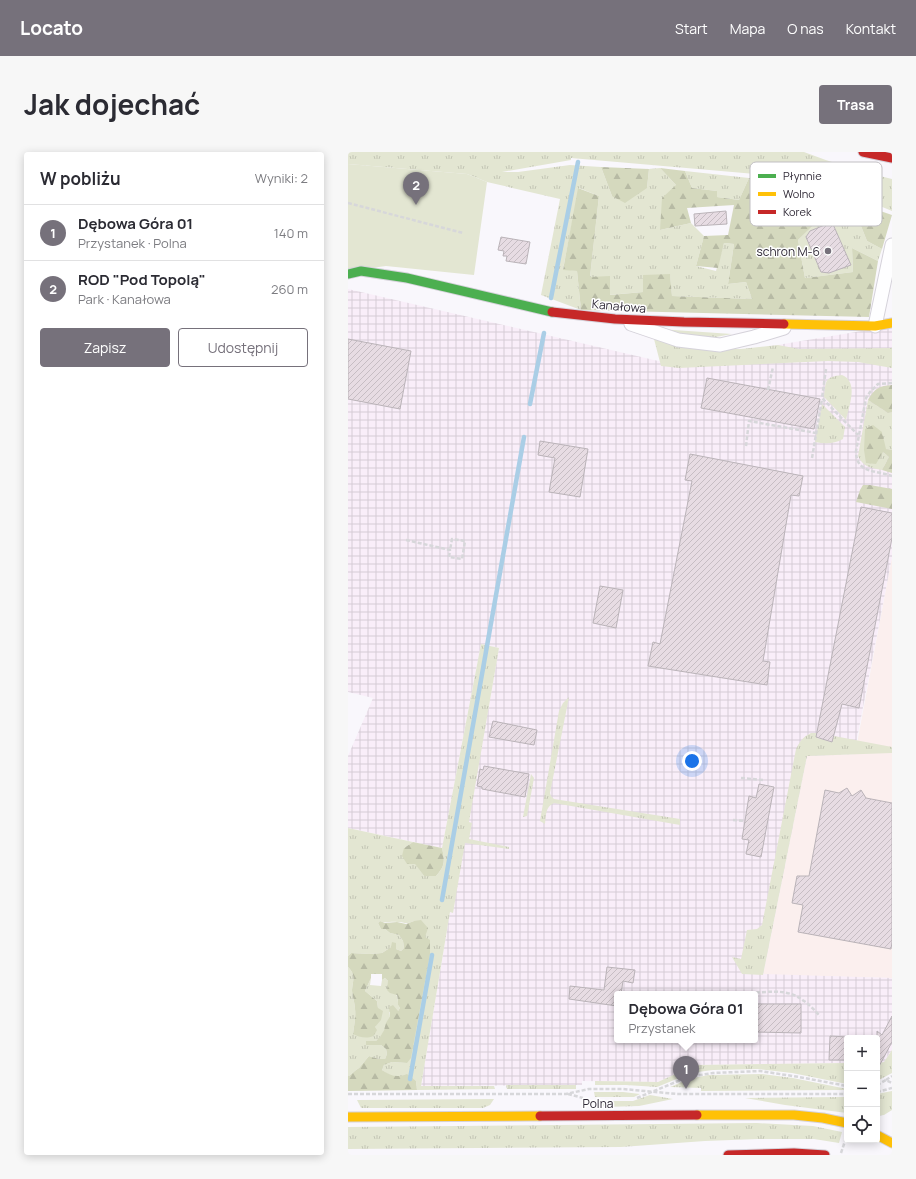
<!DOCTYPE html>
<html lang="pl">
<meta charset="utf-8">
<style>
:root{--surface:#fff;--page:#f7f7f7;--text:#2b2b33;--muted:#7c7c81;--line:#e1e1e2;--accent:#76717b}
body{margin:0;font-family:Manrope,sans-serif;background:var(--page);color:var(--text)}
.controls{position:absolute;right:12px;bottom:12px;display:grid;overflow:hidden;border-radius:4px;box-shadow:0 2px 10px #0003}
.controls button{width:36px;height:36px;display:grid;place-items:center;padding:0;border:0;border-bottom:1px solid var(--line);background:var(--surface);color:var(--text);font:20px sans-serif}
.you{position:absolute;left:344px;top:609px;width:14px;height:14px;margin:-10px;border:3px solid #fff;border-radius:50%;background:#1a73e8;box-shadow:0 0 0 6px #1a73e833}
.badge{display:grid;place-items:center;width:26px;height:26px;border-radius:50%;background:var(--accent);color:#fff;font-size:13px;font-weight:700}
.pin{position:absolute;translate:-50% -33px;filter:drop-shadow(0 1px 2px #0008)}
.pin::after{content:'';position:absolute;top:21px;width:14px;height:12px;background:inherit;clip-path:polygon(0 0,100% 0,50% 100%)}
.popup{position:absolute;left:266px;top:839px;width:144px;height:52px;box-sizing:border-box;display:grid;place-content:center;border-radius:4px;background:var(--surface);filter:drop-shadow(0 1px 3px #0005);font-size:13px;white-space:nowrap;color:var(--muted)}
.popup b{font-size:15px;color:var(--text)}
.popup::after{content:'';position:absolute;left:50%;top:100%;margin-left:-8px;border:8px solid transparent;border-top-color:var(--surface)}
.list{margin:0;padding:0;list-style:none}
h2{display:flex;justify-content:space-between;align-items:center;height:52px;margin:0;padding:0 16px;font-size:17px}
h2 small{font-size:13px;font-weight:400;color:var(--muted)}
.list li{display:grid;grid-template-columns:26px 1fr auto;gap:12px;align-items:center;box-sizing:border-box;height:56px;padding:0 16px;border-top:1px solid var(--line)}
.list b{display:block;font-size:15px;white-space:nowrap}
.list p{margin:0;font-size:13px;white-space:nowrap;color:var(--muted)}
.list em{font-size:13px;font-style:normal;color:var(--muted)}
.actions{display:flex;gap:8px;padding:12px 16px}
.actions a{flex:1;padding:9px 0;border:1px solid var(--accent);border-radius:4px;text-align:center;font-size:14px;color:var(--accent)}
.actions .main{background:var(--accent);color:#fff}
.icon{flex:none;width:22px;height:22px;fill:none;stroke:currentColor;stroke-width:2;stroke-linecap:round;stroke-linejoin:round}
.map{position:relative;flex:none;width:544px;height:1003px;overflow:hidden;border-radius:4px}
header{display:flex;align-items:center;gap:24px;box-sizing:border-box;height:56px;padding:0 20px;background:var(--accent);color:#fff}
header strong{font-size:19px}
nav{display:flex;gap:22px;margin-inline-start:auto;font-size:14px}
.intro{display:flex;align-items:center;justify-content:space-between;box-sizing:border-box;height:96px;padding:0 24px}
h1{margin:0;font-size:28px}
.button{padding:10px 18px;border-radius:4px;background:var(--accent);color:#fff;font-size:14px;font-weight:700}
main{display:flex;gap:24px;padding:0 24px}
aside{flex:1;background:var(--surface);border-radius:4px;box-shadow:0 2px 10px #0003}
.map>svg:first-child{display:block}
.commercial{fill:#fbefee}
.industrial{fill:url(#industrial-grid);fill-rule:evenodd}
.grass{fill:url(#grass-tufts)}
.forest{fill:url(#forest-firs)}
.garden{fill:#e3e6d2}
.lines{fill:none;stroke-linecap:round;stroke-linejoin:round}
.stream{stroke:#aacee6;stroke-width:4.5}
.building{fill:url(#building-hatch);stroke:#bab3b8}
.street-casing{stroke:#d5d2da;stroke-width:15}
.fast-casing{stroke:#d5d2da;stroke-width:11}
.slow-casing{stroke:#d5d2da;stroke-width:11}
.jam-casing{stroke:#d5d2da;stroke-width:11}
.path{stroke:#d7d7da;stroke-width:2.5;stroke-dasharray:4 2;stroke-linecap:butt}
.street{stroke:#fefeff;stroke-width:13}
.fast{stroke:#4caf50;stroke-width:9}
.slow{stroke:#ffc107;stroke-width:9}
.jam{stroke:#c62828;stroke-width:9}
.poi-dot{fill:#76717b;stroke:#fff;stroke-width:1.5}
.labels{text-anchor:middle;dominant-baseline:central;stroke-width:3;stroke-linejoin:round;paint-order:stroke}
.poi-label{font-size:12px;fill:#2f2936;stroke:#fff;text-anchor:end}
.street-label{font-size:12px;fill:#2f2936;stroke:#fff}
.key{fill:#fff;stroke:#c1bfc3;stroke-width:1}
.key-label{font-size:11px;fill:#2f2936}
</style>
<header>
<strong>Locato</strong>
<nav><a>Start</a><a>Mapa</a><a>O nas</a><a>Kontakt</a></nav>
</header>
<div class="intro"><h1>Jak dojechać</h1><a class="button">Trasa</a></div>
<main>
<aside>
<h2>W pobliżu<small>Wyniki: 2</small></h2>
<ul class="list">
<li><span class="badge">1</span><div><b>Dębowa Góra 01</b><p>Przystanek · Polna</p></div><em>140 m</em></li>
<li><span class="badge">2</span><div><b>ROD &quot;Pod Topolą&quot;</b><p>Park · Kanałowa</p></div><em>260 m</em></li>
</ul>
<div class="actions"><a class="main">Zapisz</a><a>Udostępnij</a></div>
</aside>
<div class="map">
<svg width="544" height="1003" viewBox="0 0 544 1003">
<defs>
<pattern id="industrial-grid" width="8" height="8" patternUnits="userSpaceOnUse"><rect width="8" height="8" fill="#f9eef9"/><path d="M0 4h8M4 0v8" fill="none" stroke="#d6ccd6"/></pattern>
<pattern id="grass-tufts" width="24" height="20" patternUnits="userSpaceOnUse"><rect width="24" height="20" fill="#e3e6d2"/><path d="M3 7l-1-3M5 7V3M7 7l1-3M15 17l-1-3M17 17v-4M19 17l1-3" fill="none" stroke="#c3c5b5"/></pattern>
<pattern id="forest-firs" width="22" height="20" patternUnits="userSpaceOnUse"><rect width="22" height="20" fill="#d5d9be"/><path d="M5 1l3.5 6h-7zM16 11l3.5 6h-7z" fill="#b7baa4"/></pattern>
<pattern id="building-hatch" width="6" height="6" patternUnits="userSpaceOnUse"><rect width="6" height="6" fill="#e7dce3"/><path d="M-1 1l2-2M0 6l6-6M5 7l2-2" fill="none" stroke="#c6bdc3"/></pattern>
</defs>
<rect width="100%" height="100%" fill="#f9f7fc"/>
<path class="commercial" d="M 544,405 L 544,826 L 415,823 L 459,604 L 507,602 Z"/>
<path class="industrial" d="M 0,137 L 319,211 L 544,174 L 544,405 L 506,602 L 459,604 L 415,822 L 544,826 L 544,898 L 536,910 L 529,911 L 529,886 L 499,886 L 499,911 L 348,913 L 310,930 L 234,929 L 234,933 L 73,934 L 102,760 L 104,761 L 151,496 L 133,492 L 94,696 L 0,676 L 0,604 L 25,546 L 0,540 ZM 269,842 L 407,842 L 407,888 L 269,888 Z"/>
<path class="grass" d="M 0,0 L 456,0 C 485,11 514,20 544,27 L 544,59 L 481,33 L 442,25 L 223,6 L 223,8 L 154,20 L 170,20 L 222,13 L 253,15 L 264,44 L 299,36 L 301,17 L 312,16 L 328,33 L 312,78 L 343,71 L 356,84 L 348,114 L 368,119 L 376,91 L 386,92 L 380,132 L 398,130 L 404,147 L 324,144 L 322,123 L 295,140 L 261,143 L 242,125 L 251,44 L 231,36 L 215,117 L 229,119 L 233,158 L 193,143 L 212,47 L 139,30 L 119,22 L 0,12 Z
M 337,19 L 401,26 L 391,48 L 369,45 L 369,39 L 344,36 Z
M 496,45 L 503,49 L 519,89 L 534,97 L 530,109 L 504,96 L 505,120 L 457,126 L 450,88 L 477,62 L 504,66 Z
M 311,177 L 384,182 L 352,188 Z
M 306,187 L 351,196 L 393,197 L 430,193 L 451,197 L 544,196 L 544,216 L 510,210 L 480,209 L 331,216 L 313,214 Z
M 494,223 C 511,230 501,254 498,268 L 476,245 C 478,229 476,225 494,223 Z
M 520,248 L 540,261 L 544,260 L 544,298 L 537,297 L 534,280 L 535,300 L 541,305 L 534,318 C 523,316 515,315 510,304 Z
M 474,252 L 497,275 L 495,287 C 486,292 477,292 467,290 Z
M 133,492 L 151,496 L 121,670 L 124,671 L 121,687 L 161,695 L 161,697 L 117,691 L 105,761 L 102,760 L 73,934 L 146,934 L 147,937 L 69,938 L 68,929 L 52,924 L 43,924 L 34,918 L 36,913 L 44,910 L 59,911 L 77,785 L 66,769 C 56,773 58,770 49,770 C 42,769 38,772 32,769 L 30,771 L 33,777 L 37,777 L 42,781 L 51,783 L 55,789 L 56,796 L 53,799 L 43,795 L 34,801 L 22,802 L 3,801 L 0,804 L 0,676 L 65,690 L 56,696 L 76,724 L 88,724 C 97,714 97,709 94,696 Z
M 221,545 L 202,641 L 203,644 L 206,647 L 332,667 L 332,673 L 206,651 C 197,655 198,664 197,672 L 192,669 L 211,559 L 215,551 Z
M 463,581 L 469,581 L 469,586 L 484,590 L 486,584 L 544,595 L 544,601 L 459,604 L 415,823 L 394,822 L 384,805 L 393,807 L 399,778 L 409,777 L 414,773 L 448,597 C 452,589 455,585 463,581 Z
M 183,622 L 186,626 L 179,664 L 175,665 Z
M 0,815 C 8,823 5,828 4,838 C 4,843 7,851 7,857 C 8,865 6,874 5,882 L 27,876 L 30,856 L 29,849 L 17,839 L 23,826 L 22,833 L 33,834 L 34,828 L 37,826 C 44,833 51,843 50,853 L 52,856 L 50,859 L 41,860 L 42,864 C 38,871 35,886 28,889 C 25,890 21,889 18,889 L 19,893 L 33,893 L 38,897 L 39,902 L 37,907 L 31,907 L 21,904 L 11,916 L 8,918 L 1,924 L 0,923 Z
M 544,898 L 544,921 L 529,929 L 529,911 L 536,910 Z
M 499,911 L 499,932 L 444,921 L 410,917 L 365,918 L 350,920 L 336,924 L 309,935 L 278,933 L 247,933 L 247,929 L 310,930 L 347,913 Z
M 414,922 L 445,926 L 499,937 L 499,938 L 353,939 L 353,936 L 322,935 L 341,927 L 360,923 Z
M 158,933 L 228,933 L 228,937 L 159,937 Z
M 544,939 L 544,958 L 536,963 L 529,964 L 529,942 Z
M 246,940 L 275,940 L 292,942 L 286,945 L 247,945 Z
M 302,943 L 325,947 L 291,954 L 257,955 L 248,949 L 285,949 Z
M 499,945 L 499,961 L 437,953 L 397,946 Z
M 146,947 L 142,953 L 135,956 L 13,956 L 9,948 Z
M 409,971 L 465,974 L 494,980 L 491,991 L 466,987 L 410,987 L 357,989 L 273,995 L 0,997 L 0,975 Z"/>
<path class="forest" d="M 253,15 L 301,17 L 299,36 L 277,51 L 264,44 Z
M 312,16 L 337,19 L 344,36 L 369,39 L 369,45 L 391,48 L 401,26 L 433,30 L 496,45 L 504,66 L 477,62 L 450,88 L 457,126 L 505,120 L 504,96 L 530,109 L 521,165 L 233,158 L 229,119 L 215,118 L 230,36 L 251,44 L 242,125 L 262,124 L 262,143 L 295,140 L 295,123 L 322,122 L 324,144 L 404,147 L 398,130 L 380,132 L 386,92 L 376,91 L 370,116 L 348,114 L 356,84 L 380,83 L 386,53 L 339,56 L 343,71 L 312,78 L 314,46 L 328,33 Z
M 503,49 L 544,63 L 534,97 L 519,89 Z
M 544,233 L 544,260 L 540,261 L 520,248 C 527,236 531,234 544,233 Z
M 525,273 L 534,280 L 538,297 L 544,298 L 544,321 L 534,318 L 541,305 L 535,300 L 528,312 L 518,311 L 516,298 L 517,277 Z
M 515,333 L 522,333 L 544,337 L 544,357 L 508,350 L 512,338 Z
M 65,690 L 94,696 C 97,709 97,714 88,724 L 76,724 L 67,712 L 59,712 L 54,704 L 56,696 Z
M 73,768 L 80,776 L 77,785 L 82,788 L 82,802 L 63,906 L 59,911 L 44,910 L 36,913 L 34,918 C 43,924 49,926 59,922 L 68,929 L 69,938 L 0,939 L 0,923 L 1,924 L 8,918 L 11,916 L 21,904 L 31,907 L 37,907 L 39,902 L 38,897 L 33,893 L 18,893 L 18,889 L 28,889 L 32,885 L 36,878 L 38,871 L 42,864 L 41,855 L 45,853 L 50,859 L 52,856 L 50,853 L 50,849 L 49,843 L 42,841 L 39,838 L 40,829 L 37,826 L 34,828 L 34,822 L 23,822 L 23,826 L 17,839 L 29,849 L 30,856 L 35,859 L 33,868 L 27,875 L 29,878 C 28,880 27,882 25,884 C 19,887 10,885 5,882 C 6,874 8,865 7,857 C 7,851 4,843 4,838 C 5,828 8,823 0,815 L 0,804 L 3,801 L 22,802 L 34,801 L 43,795 L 44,790 L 48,791 L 48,797 L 53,799 L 56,796 L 55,789 L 51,783 L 42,781 L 37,777 L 33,777 L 30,771 L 32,769 L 37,771 L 49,770 L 58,772 L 66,769 Z"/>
<path class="garden" d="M 0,12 L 119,22 L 139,30 L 126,123 L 38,114 L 0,119 Z"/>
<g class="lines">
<path class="stream" d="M 203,146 L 230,10
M 182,252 L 196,181
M 94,748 L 176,285
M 62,927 L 84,803"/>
</g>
<path class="building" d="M 378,59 L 379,72 L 347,74 L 346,62 Z
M 484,70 L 503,113 L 481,121 L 473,120 L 458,85 L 462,79 Z
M 153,85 L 182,90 L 178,112 L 158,109 L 159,104 L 155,104 L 156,99 L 150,98 Z
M 0,187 L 63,199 L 52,257 L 0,247 Z
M 359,226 L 472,247 L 466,277 L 353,256 Z
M 192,289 L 240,297 L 232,345 L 201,340 L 207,306 L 190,303 Z
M 342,302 L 455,324 L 451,344 L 443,343 L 415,509 L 422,510 L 419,533 L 300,514 L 305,490 L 312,492 L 344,329 L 337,328 Z
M 513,355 L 544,361 L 544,386 L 511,556 L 494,552 L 484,590 L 468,585 Z
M 252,434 L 275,438 L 268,476 L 245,471 Z
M 145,569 L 189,578 L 186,593 L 141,585 Z
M 136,614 L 181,622 L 177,645 L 134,637 L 134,635 L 129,634 L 132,617 L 135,618 Z
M 411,632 L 426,635 L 413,705 L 398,702 L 401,688 L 394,687 L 401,644 L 408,646 Z
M 499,636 L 504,644 L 513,638 L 518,646 L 544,651 L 544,790 L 543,797 L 450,780 L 455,753 L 444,751 L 449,724 L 461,724 L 477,638 L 491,641 Z
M 259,815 L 287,818 L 285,831 L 275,829 L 273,842 L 269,842 L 269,854 L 221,847 L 222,834 L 256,838 Z
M 407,852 L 453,852 L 453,881 L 407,880 Z
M 544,864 L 544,890 L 529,918 L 529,879 L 534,883 Z
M 482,884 L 499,885 L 499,908 L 481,908 Z"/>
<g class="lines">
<defs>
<path id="street" d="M 283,172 L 330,188 L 372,193 L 406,185 L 436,176
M 527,174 L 544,93"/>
<path id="fast" d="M 0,122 L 13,119 L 59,126 L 204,160"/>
<path id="slow" d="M 436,172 L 527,174 L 544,171
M 349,963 L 446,963 L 475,966 L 499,971
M 0,965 L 192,964
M 529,983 L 544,991"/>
<path id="jam" d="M 515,0 L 544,6
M 204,160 L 267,167 L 336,170 L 436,172
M 192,964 L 349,963
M 380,1003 L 446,1001 L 477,1003"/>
</defs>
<use href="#street" class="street-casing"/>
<use href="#fast" class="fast-casing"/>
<use href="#slow" class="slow-casing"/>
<use href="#jam" class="jam-casing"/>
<path class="path" d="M 0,51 L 115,81
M 478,217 L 474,246 L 510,283
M 544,231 L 530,232 L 522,240 L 518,246 L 508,299 C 508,322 528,318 544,324
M 420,238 L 425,215
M 398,294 L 401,269 L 468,281
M 464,306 L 474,247
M 58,388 L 102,398 L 101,405 L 114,407 L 117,389 L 104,387 L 102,398
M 393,626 L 415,628
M 385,668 L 397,669
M 402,841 C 421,840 440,836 456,849 C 462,853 467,859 472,864
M 538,928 L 544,924
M 529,933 L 538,928 L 544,931
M 529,940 L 544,936
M 0,942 L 218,942 L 241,937 L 275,937 L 329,942 L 499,942
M 220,942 L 235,946
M 289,946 L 340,925 L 365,921 L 412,919 L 451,925 L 499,934
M 493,1001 L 498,986"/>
<use href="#street" class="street"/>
<use href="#fast" class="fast"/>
<use href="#slow" class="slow"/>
<use href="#jam" class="jam"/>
</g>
<circle class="poi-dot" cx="480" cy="99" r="4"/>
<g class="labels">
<g class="poi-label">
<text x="472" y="99">schron M-6</text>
</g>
<g class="street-label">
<text transform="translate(271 154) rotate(5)">Kanałowa</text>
<text x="250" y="951">Polna</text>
</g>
</g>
<rect x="402" y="10" width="132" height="64" rx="6" class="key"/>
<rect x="410" y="22" width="18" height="4" fill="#4caf50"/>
<rect x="410" y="40" width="18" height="4" fill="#ffc107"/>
<rect x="410" y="58" width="18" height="4" fill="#c62828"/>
<g class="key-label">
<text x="435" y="28">Płynnie</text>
<text x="435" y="46">Wolno</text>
<text x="435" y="64">Korek</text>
</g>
</svg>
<div class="controls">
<button>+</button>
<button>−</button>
<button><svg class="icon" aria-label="locate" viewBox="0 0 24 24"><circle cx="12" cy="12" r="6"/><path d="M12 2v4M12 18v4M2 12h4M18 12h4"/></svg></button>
</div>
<div class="you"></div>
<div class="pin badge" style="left:338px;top:937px">1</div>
<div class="popup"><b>Dębowa Góra 01</b>Przystanek</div>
<div class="pin badge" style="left:68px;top:53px">2</div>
</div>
</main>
